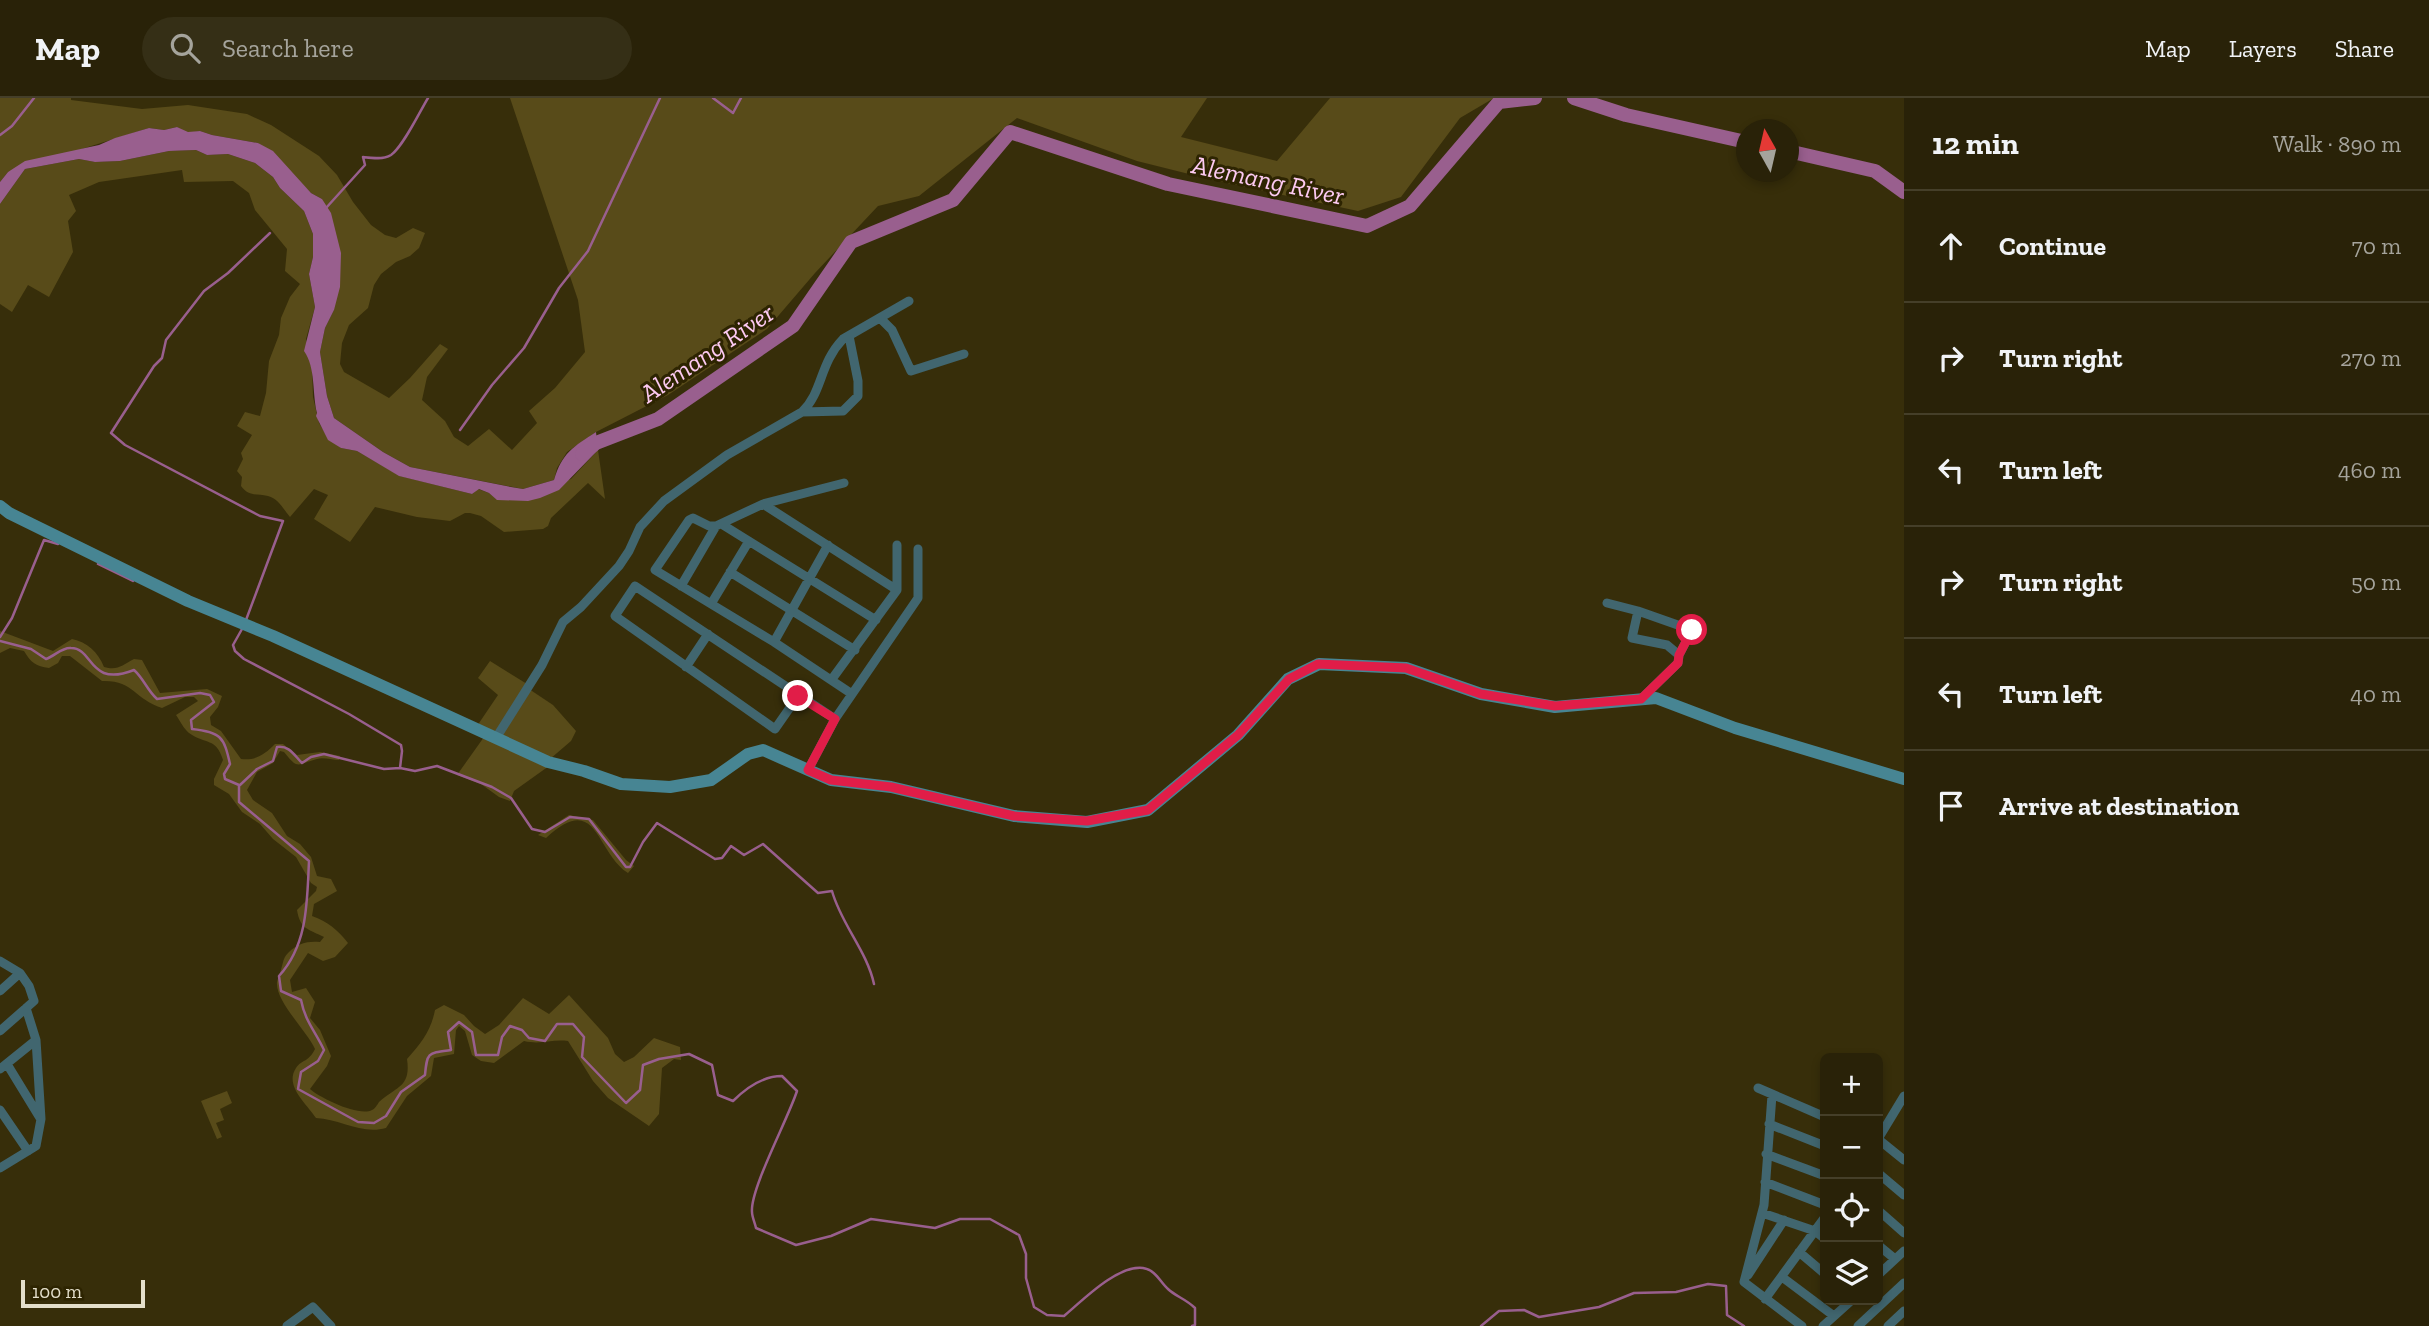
<!DOCTYPE html>
<meta charset="utf-8">
<style>
:root{--surface:#292208;--page:#352f16;--text:#f1f3f6;--muted:#a5a49c;--line:#453f29}
body{margin:0;font-family:"Zilla Slab",serif;background:var(--page);color:var(--text)}
.controls{position:absolute;right:21px;bottom:21px;display:grid;overflow:hidden;border-radius:10px;box-shadow:0 4px 10px #0003}
.controls button{width:63px;height:63px;display:grid;place-items:center;padding:0;border:0;border-bottom:2px solid var(--line);background:var(--surface);color:var(--text);font:35px sans-serif}
.compass{position:absolute;left:1736px;top:21px;width:63px;height:63px;border-radius:50%;background:var(--surface);box-shadow:0 4px 10px #0003;rotate:352deg}
.scale{position:absolute;left:21px;bottom:18px;width:124px;box-sizing:border-box;padding-left:7px;border:4px solid #e4dfcb;border-top:0;font-size:19px;line-height:24px;white-space:nowrap;color:#e4dfcb;-webkit-text-stroke:5px #2d2401;paint-order:stroke}
.stop{position:absolute;width:21px;height:21px;margin:-16px;border:5px solid #e11d48;border-radius:50%;background:#fff}
.stop.end{background:#e11d48;border-color:#fff;box-shadow:0 2px 7px #0008}
.list{margin:0;padding:0;list-style:none}
h2{display:flex;justify-content:space-between;align-items:center;height:91px;margin:0;padding:0 28px;font-size:30px}
h2 small{font-size:23px;font-weight:400;color:var(--muted)}
.list li{display:grid;grid-template-columns:46px 1fr auto;gap:21px;align-items:center;box-sizing:border-box;height:112px;padding:0 28px;border-top:2px solid var(--line)}
.list b{display:block;font-size:26px;white-space:nowrap}
.list em{font-size:23px;font-style:normal;color:var(--muted)}
.icon{flex:none;width:38px;height:38px;fill:none;stroke:currentColor;stroke-width:2;stroke-linecap:round;stroke-linejoin:round}
.map{position:relative;flex:none;width:1904px;height:1228px;overflow:hidden}
header{display:flex;align-items:center;gap:42px;box-sizing:border-box;height:98px;padding:0 35px;background:var(--surface);border-bottom:2px solid var(--line)}
header strong{font-size:33px}
nav{display:flex;gap:38px;margin-inline-start:auto;font-size:24px}
.search{width:490px;height:63px;background:var(--page);display:flex;align-items:center;gap:18px;box-sizing:border-box;padding:0 24px;border-radius:38px;color:var(--muted);font-size:26px}
main{display:flex}
aside{flex:1;background:var(--surface)}
.map>svg:first-child{display:block}
.green{fill:#584b19}
.water{fill:#995f8e}
.lines{fill:none;stroke-linecap:round;stroke-linejoin:round}
.stream{stroke:#995f8e;stroke-width:2.5}
.river{stroke:#995f8e;stroke-width:14}
.street{stroke:#41666f;stroke-width:9}
.secondary{stroke:#478593;stroke-width:12}
.route{stroke:#e11d48;stroke-width:9}
.labels{text-anchor:middle;dominant-baseline:central;stroke-width:6;stroke-linejoin:round;paint-order:stroke}
.water-label{font-size:26px;font-style:italic;fill:#fdcaf2;stroke:#2d2401}
</style>
<header>
<strong>Map</strong>
<div class="search"><svg class="icon" aria-label="search" viewBox="0 0 24 24"><circle cx="10" cy="10" r="6"/><path d="M15 15l6 6"/></svg>Search here</div>
<nav><a>Map</a><a>Layers</a><a>Share</a></nav>
</header>
<main>
<div class="map">
<svg width="1904" height="1228" viewBox="0 0 1904 1228">
<rect width="100%" height="100%" fill="#372e0a"/>
<path class="green" d="M 0,0 L 71,0 L 71,2 L 142,11 L 188,7 L 247,16 L 271,27 L 319,58 L 337,77 L 353,104 L 371,127 L 385,137 L 396,140 L 413,130 L 425,135 L 419,150 L 410,158 L 396,164 L 381,176 L 374,187 L 368,210 L 349,227 L 342,245 L 340,266 L 344,274 L 389,300 L 410,280 L 440,246 L 448,251 L 427,279 L 422,302 L 445,323 L 454,339 L 468,348 L 489,331 L 512,352 L 537,325 L 529,313 L 555,290 L 585,254 L 578,202 L 510,0 L 1207,0 L 1181,39 L 1277,63 L 1330,0 L 1494,0 L 1460,20 L 1401,99 L 1358,113 L 1213,82 L 1137,63 L 1017,20 L 919,98 L 878,108 L 815,175 L 767,231 L 668,297 L 596,334 L 567,354 L 557,370 L 554,382 L 523,391 L 410,369 L 383,354 L 334,320 L 327,298 L 320,254 L 325,230 L 334,212 L 322,101 L 311,95 L 258,45 L 212,37 L 200,33 L 188,35 L 177,29 L 164,32 L 149,30 L 8,74 L 0,84 Z
M 196,52 L 207,57 L 228,56 L 255,65 L 273,79 L 280,90 L 304,113 L 313,136 L 313,159 L 309,176 L 315,209 L 306,241 L 312,269 L 313,299 L 319,325 L 325,335 L 341,350 L 357,353 L 400,378 L 472,396 L 478,391 L 489,395 L 498,402 L 509,402 L 571,381 L 598,352 L 605,401 L 588,385 L 551,420 L 548,428 L 543,431 L 504,434 L 481,418 L 470,415 L 465,415 L 450,423 L 417,419 L 375,409 L 350,444 L 314,421 L 328,397 L 314,391 L 290,419 C 283,411 279,401 268,398 C 256,395 249,399 241,388 L 242,379 L 237,373 L 243,361 L 241,355 L 252,337 L 237,328 L 245,314 L 260,318 L 266,295 L 269,263 L 279,237 L 281,220 L 290,199 L 300,186 L 285,173 L 287,151 L 255,112 L 249,95 L 233,83 L 184,84 L 182,72 L 99,84 L 69,97 L 76,113 L 68,123 L 73,154 L 49,199 L 28,187 L 12,214 L 0,206 L 0,106 L 25,71 L 79,61 L 95,64 L 120,63 L 169,53 Z
M 0,533 L 53,553 L 72,541 C 87,544 98,554 104,569 C 118,573 122,567 134,561 L 142,562 L 160,595 L 207,591 L 222,598 L 218,609 L 210,619 L 211,627 L 221,633 L 241,661 C 256,663 265,656 275,646 L 283,646 L 297,657 L 320,654 L 340,658 L 339,662 C 332,662 323,659 317,661 C 297,666 299,673 284,654 L 280,653 L 273,665 L 257,674 L 247,692 L 253,702 L 272,715 L 287,738 L 300,746 L 311,759 L 317,778 L 331,781 L 337,793 L 314,806 L 312,818 C 328,824 337,831 348,845 L 335,859 L 323,863 L 308,855 L 290,882 L 292,894 L 306,890 L 315,904 L 310,920 L 320,932 L 331,958 L 327,968 L 310,991 C 320,1000 359,1019 372,1012 C 375,1011 377,1007 379,1004 C 397,988 411,989 407,961 C 421,945 431,933 435,912 L 444,907 L 464,917 L 474,928 L 485,936 L 499,927 L 523,900 L 549,916 L 569,897 L 608,940 L 615,956 L 624,964 L 634,959 L 654,940 L 680,949 L 681,962 L 674,961 L 662,970 L 659,1016 L 649,1028 L 608,1000 L 593,983 L 568,943 C 551,941 541,947 524,943 L 494,965 L 481,963 L 472,957 L 465,933 L 459,928 L 456,932 L 454,956 L 434,960 L 431,978 L 407,998 L 386,1030 C 362,1037 340,1021 316,1020 C 307,1006 284,988 296,970 C 302,961 308,965 315,951 C 307,933 275,903 277,884 C 278,879 281,873 282,868 C 284,861 284,859 289,854 C 299,845 307,843 320,844 L 324,839 C 308,831 300,831 297,812 L 316,793 L 317,789 L 311,785 L 296,759 L 273,741 L 260,726 L 242,714 L 229,696 L 214,687 L 214,681 L 223,662 C 216,639 206,647 189,635 C 184,631 180,623 176,617 L 198,603 L 194,599 L 185,599 L 162,610 C 134,601 134,582 102,583 L 70,558 L 62,558 L 58,565 L 49,570 C 36,568 31,565 24,553 L 10,550 L 0,555 Z
M 490,563 L 527,586 L 526,589 L 553,607 L 576,633 L 571,643 L 550,661 L 477,628 L 498,597 L 478,580 Z
M 484,639 L 549,668 L 514,693 L 510,703 L 499,699 L 481,686 L 457,677 Z
M 569,717 L 593,722 L 626,762 L 634,768 L 628,775 C 595,754 598,692 546,740 L 538,737 Z
M 227,993 L 232,1005 L 220,1011 L 224,1022 L 216,1025 L 222,1039 L 217,1041 L 201,1003 Z"/>
<path class="water" d="M 177,29 L 188,34 L 200,33 L 212,37 L 258,45 L 273,53 L 311,95 L 322,101 L 331,115 L 341,155 L 340,189 L 334,212 L 325,230 L 320,254 L 327,298 L 334,320 L 383,354 L 410,369 L 511,389 L 523,391 L 554,382 C 562,355 573,349 596,334 L 598,352 L 559,392 L 540,400 L 528,403 L 497,402 L 489,395 L 479,391 L 472,396 L 399,378 L 357,353 L 341,350 L 328,342 L 316,318 L 317,315 C 312,295 316,270 304,253 L 315,209 L 309,176 L 313,159 L 313,136 L 304,113 L 280,90 L 273,79 L 255,65 L 228,56 L 207,57 L 196,52 L 169,53 L 120,63 L 95,64 L 79,61 L 25,71 L 0,106 L 0,84 L 8,74 L 25,63 L 99,47 L 115,40 L 149,30 L 164,32 Z"/>
<g class="lines">
<path class="stream" d="M 713,0 L 733,15 L 741,0
M 0,37 L 12,28 L 34,0
M 326,110 L 365,67 L 363,59 C 371,60 383,62 391,57 C 403,49 420,13 428,0
M 460,332 L 492,287 L 524,250 L 559,190 L 588,153 L 660,0
M 98,466 L 133,483
M 246,522 L 283,423 L 260,418 L 125,347 L 111,335 L 154,268 L 162,260 L 166,242 L 204,193 L 228,175 L 270,135
M 242,531 L 233,547 L 235,553 L 244,561 L 349,616 L 401,647 L 402,653 L 400,670 L 415,673 L 437,668 L 492,689 L 511,700 L 532,731 L 545,734 L 570,719 L 589,721 L 626,769 L 630,769 L 643,744 L 657,725 L 715,761 L 722,760 L 731,748 L 744,757 L 763,746 L 818,795 L 832,793 C 841,826 867,853 874,886
M 0,539 L 12,520 L 44,442 L 58,446
M 0,543 L 31,551 L 46,561 C 55,558 62,549 71,550 C 94,550 88,590 134,572 C 144,581 147,592 157,601 L 200,595 L 210,597 L 214,604 L 191,622 L 192,631 C 221,634 224,639 230,666 L 224,676 L 225,681 L 239,687 L 239,704 L 309,763 C 307,804 308,846 279,878 L 281,893 L 301,902 C 305,923 315,933 324,952 L 318,963 L 301,974 L 298,991 L 358,1024 L 374,1025 L 386,1018 L 401,994 L 425,977 C 427,954 428,955 451,952 L 448,934 L 459,924 L 472,934 L 476,957 L 498,957 L 502,939 L 510,928 L 522,932 L 529,940 L 545,943 L 557,926 L 573,926 L 584,939 L 582,959 L 626,1005 L 640,992 L 643,967 L 659,961 L 689,956 L 712,967 L 718,997 L 733,1003 C 747,989 763,978 782,978 L 797,993 C 788,1021 750,1091 752,1114 C 752,1119 755,1125 756,1130 L 796,1147 L 831,1138 L 871,1121 L 935,1130 L 960,1121 L 990,1121 L 1019,1137 L 1026,1156 L 1026,1180 L 1034,1209 L 1047,1217 L 1064,1218 C 1083,1202 1117,1167 1143,1170 C 1156,1172 1160,1184 1168,1191 C 1175,1198 1186,1201 1195,1210 L 1195,1227 L 1192,1228
M 240,687 L 257,671 L 273,663 L 277,649 C 289,647 294,657 302,665 L 311,659 L 324,656 L 384,671 L 400,670
M 1481,1228 L 1499,1213 L 1524,1212 L 1539,1219 L 1599,1209 L 1634,1195 L 1676,1194 L 1708,1186 L 1726,1188 L 1727,1217 L 1744,1228"/>
<path class="river" d="M 1574,0 L 1626,17 L 1746,44
M 1788,53 L 1875,73 L 1904,94
M 582,356 L 596,345 L 658,321 L 793,228 L 851,144 L 953,102 L 1010,34 L 1168,86 L 1367,128 L 1410,108 L 1499,4 L 1535,0"/>
<path class="street" d="M 880,220 L 892,232 L 911,273 L 964,256
M 802,314 L 843,313 L 858,298 L 858,283 L 849,238
M 763,406 L 844,385
M 723,427 L 876,522
M 730,474 L 855,552
M 681,488 L 716,428
M 1607,505 L 1638,513 L 1632,540 L 1667,547 L 1679,557 L 1678,565 L 1641,601
M 711,506 L 749,443
M 1638,513 L 1692,532 L 1679,557
M 774,544 L 828,447
M 686,569 L 708,536
M 832,581 L 897,492 L 897,447
M 852,596 L 774,544 L 655,472 L 689,422 L 693,420 L 709,428 L 716,428 L 763,406 L 897,492
M 798,598 L 775,631 L 615,518 L 635,488 L 835,621
M 496,640 L 542,567 L 563,524 L 581,509 L 619,468 L 629,453 L 640,429 L 664,403 L 727,357 L 802,314 C 823,294 819,266 843,241 L 909,203
M 808,672 L 835,621 L 918,500 L 918,451
M 0,863 L 20,875 L 0,893
M 26,910 L 36,942
M 0,933 L 34,903 L 29,888 L 20,875
M 7,966 L 40,1020
M 0,971 L 36,942 L 41,1021 L 36,1048 L 0,1070
M 1758,990 L 1825,1019
M 1772,997 L 1764,1107 L 1744,1184 L 1802,1228
M 0,1012 L 28,1053
M 1769,1026 L 1825,1048
M 1878,1041 L 1904,998
M 1878,1041 L 1904,1062
M 1766,1056 L 1825,1078
M 1878,1075 L 1904,1097
M 1765,1084 L 1825,1107
M 1878,1112 L 1904,1135
M 1762,1115 L 1815,1133 L 1825,1141
M 1878,1147 L 1895,1161
M 1799,1154 L 1825,1176
M 1748,1177 L 1784,1122
M 1878,1177 L 1904,1153
M 1782,1179 L 1834,1218
M 1765,1201 L 1825,1119
M 287,1228 L 313,1209 L 331,1228
M 1823,1228 L 1852,1202
M 1858,1228 L 1904,1185
M 1888,1228 L 1904,1213"/>
<path class="secondary" d="M 0,408 L 9,415 L 188,503 L 273,538 L 496,640 L 548,664 L 584,673 L 621,686 L 670,689 L 711,682 L 748,656 L 763,652 L 831,682 L 891,689 L 1014,718 L 1087,724 L 1148,712 L 1238,637 L 1288,581 L 1319,566 L 1406,570 L 1481,596 L 1555,609 L 1656,600 L 1735,630 L 1904,681"/>
</g>
<g class="lines">
<path class="route" d="M 798,598 L 835,621 L 808,672 L 831,682 L 891,689 L 1014,718 L 1087,723 L 1148,712 L 1238,637 L 1289,581 L 1318,566 L 1406,570 L 1481,596 L 1555,608 L 1641,601 L 1678,565 L 1679,557 L 1692,532"/>
</g>
<g class="labels">
<g class="water-label">
<text transform="translate(1268 82) rotate(12)">Alemang River</text>
<text transform="translate(707 255) rotate(-34)">Alemang River</text>
</g>
</g>
</svg>
<div class="controls">
<button>+</button>
<button>−</button>
<button><svg class="icon" aria-label="locate" viewBox="0 0 24 24"><circle cx="12" cy="12" r="6"/><path d="M12 2v4M12 18v4M2 12h4M18 12h4"/></svg></button>
<button><svg class="icon" aria-label="layers" viewBox="0 0 24 24"><path d="M12 4l9 5-9 5-9-5zM3 14l9 5 9-5"/></svg></button>
</div>
<svg class="compass" viewBox="-18 -18 36 36"><path d="M0-13l5 13h-10z" fill="#e53935"/><path d="M0 13l5-13h-10z" fill="#a5a49c"/></svg>
<div class="scale">100 m</div>
<div class="stop" style="left:1692px;top:532px"></div>
<div class="stop end" style="left:798px;top:598px"></div>
</div>
<aside>
<h2>12 min<small>Walk · 890 m</small></h2>
<ul class="list">
<li><svg class="icon" aria-label="ahead" viewBox="0 0 24 24"><path d="M12 20V5M6 11l6-6 6 6"/></svg><div><b>Continue</b></div><em>70 m</em></li>
<li><svg class="icon" aria-label="right" viewBox="0 0 24 24"><path d="M7 20v-9h11M14 6l5 5-5 5"/></svg><div><b>Turn right</b></div><em>270 m</em></li>
<li><svg class="icon" aria-label="left" viewBox="0 0 24 24"><path d="M17 20v-9H6M10 6l-5 5 5 5"/></svg><div><b>Turn left</b></div><em>460 m</em></li>
<li><svg class="icon" aria-label="right" viewBox="0 0 24 24"><path d="M7 20v-9h11M14 6l5 5-5 5"/></svg><div><b>Turn right</b></div><em>50 m</em></li>
<li><svg class="icon" aria-label="left" viewBox="0 0 24 24"><path d="M17 20v-9H6M10 6l-5 5 5 5"/></svg><div><b>Turn left</b></div><em>40 m</em></li>
<li><svg class="icon" aria-label="arrive" viewBox="0 0 24 24"><path d="M6 21V4h12l-3 4 3 4H6"/></svg><div><b>Arrive at destination</b></div></li>
</ul>
</aside>
</main>
